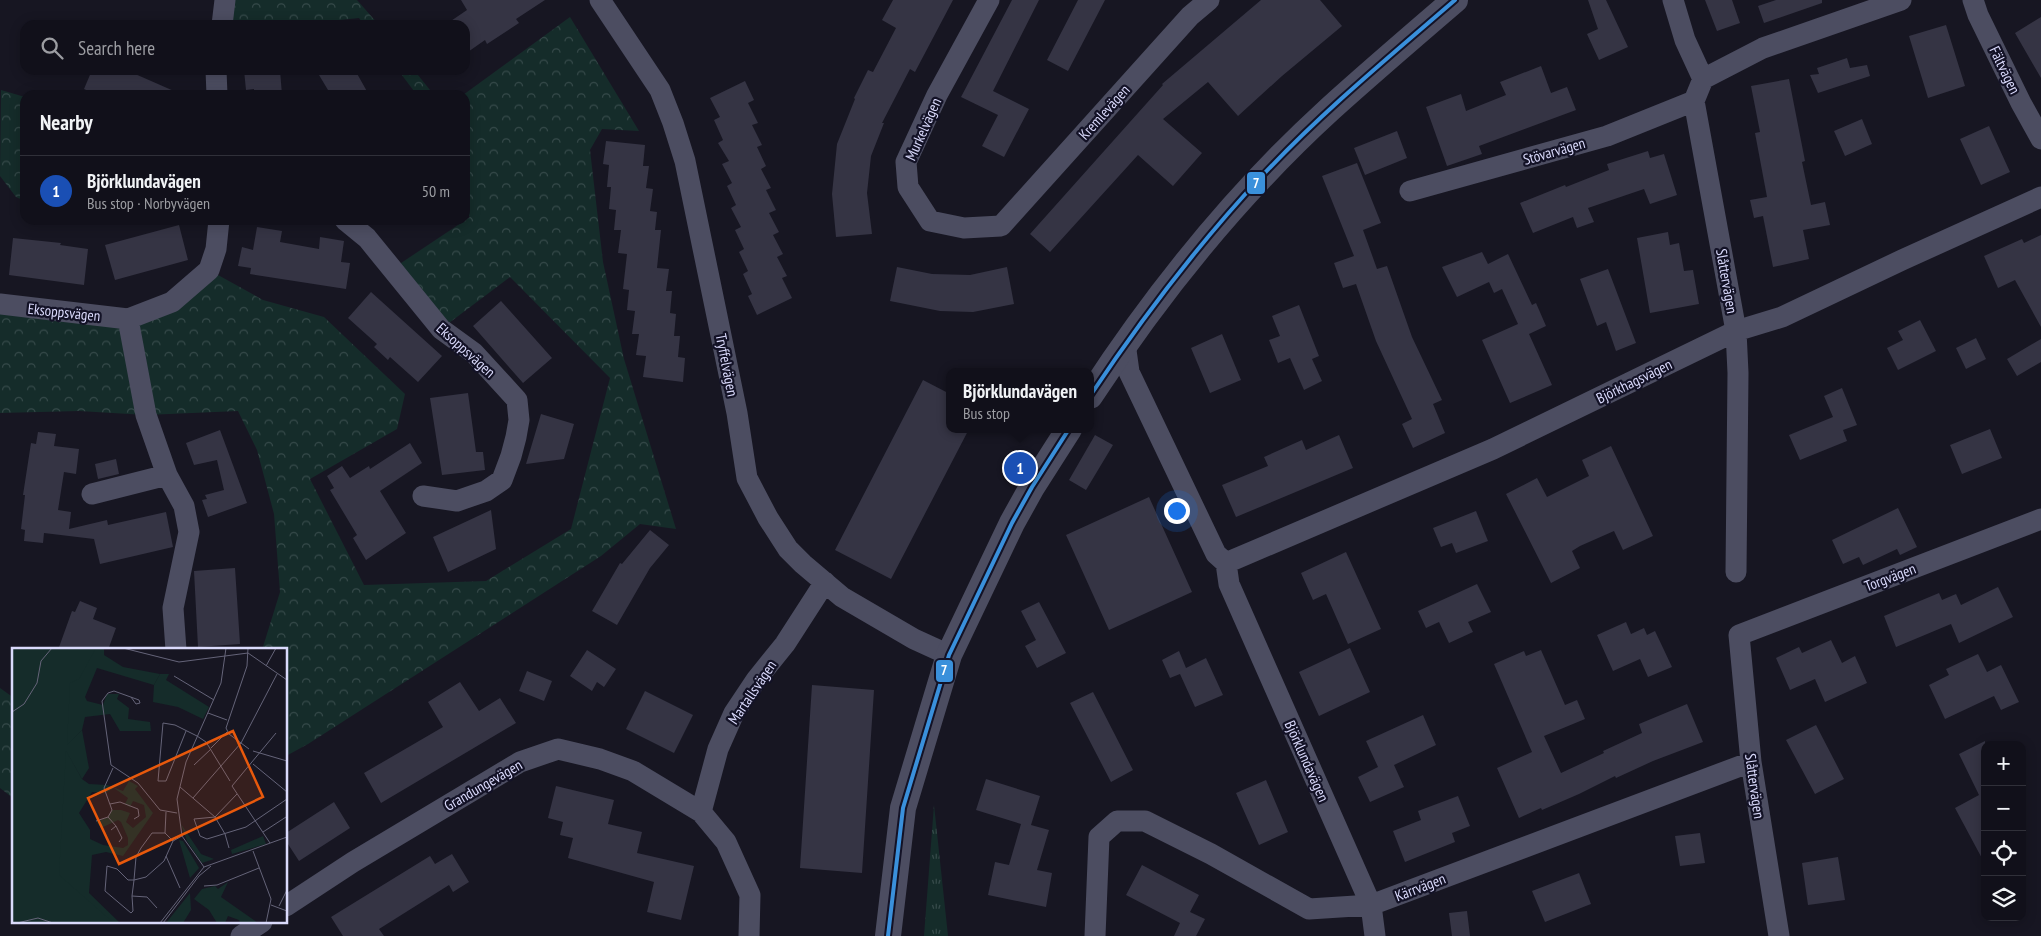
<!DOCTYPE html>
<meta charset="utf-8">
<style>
:root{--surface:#11101a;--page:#1e1e27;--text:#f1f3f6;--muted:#9c9da2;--line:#303039;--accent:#9695b0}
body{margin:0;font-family:"PT Sans Narrow",sans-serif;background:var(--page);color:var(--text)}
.controls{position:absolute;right:15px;bottom:15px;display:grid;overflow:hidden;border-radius:10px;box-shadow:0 2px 12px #0003}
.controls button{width:45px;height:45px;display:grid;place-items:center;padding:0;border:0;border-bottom:1px solid var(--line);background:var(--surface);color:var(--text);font:25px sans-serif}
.you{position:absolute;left:1176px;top:510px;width:18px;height:18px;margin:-12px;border:4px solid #fff;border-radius:50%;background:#1a73e8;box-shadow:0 0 0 8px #1a73e833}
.badge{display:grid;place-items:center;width:32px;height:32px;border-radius:50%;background:var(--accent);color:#fff;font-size:16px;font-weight:700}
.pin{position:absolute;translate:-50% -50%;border:2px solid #fff;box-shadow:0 1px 5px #0006}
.popup{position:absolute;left:946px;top:368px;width:148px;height:65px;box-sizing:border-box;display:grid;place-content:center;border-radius:10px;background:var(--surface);filter:drop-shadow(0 1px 4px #0005);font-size:16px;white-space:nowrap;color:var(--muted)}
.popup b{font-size:19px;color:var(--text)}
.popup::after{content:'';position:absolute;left:50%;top:100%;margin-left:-10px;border:10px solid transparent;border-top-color:var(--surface)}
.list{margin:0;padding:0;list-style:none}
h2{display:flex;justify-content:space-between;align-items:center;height:65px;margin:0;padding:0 20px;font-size:21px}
h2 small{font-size:16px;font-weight:400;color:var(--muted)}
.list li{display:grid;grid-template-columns:32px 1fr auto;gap:15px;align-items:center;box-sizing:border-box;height:70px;padding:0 20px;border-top:1px solid var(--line)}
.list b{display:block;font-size:19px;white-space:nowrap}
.list p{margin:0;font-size:16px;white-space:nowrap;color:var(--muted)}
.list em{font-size:16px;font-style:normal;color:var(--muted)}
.icon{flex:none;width:28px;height:28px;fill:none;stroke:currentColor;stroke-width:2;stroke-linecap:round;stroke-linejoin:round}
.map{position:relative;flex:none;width:2041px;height:936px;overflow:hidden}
.search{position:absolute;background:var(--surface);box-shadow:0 2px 12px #0003;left:20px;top:20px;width:450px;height:55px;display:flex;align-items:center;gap:12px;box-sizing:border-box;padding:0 18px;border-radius:15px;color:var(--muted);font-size:19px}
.panel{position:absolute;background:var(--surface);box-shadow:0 2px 12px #0003;left:20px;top:90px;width:450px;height:135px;border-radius:15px}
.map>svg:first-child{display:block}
.grass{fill:url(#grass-tufts)}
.forest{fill:url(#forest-crowns)}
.building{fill:#353444}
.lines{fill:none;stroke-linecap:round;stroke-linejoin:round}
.minor{stroke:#4c4d61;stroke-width:21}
.tertiary{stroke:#4c4d61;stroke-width:26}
.bus-1-casing{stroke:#131226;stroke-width:8}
.bus-1{stroke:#3a90db;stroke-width:4}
.labels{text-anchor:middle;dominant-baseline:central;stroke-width:4.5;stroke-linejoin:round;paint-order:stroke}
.street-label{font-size:15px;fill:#dadafc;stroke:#131226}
.inset-road{fill:none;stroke:#656479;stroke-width:1}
.view{fill:#e8590c;fill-opacity:0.15;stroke:#e8590c;stroke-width:2.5}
.inset-edge{fill:none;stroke:#dadafc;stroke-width:2.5}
.line-badge{stroke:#131226;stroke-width:2}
.badge-label{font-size:14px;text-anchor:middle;font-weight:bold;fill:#fff}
</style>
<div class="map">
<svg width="2041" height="936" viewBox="0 0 2041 936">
<defs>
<pattern id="grass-tufts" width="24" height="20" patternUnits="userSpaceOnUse" patternTransform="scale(1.25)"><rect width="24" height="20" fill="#152c2a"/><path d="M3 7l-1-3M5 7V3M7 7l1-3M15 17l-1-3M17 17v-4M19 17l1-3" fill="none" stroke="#364a4a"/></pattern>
<pattern id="forest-crowns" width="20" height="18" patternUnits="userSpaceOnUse" patternTransform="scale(1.25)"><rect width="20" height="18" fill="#152c2a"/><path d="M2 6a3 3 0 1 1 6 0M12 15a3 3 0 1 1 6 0" fill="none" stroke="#364a4a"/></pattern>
</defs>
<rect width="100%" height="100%" fill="#171622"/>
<path class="grass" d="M 934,805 L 948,936 L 924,936 Z"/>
<path class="forest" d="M 221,0 L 357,0 L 379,25 L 364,25 L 359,18 L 293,25 L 222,25 Z
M 570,17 L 639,131 L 602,129 L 590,150 L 603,262 L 624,359 L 676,529 L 640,524 L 601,556 L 308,744 L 286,756 L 286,650 L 262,650 L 280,592 L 274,514 L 257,450 L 238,411 L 146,415 L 79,411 L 0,413 L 0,304 L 128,319 L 209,270 L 263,300 L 324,317 L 405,394 L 397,429 L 310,479 L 364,585 L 486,581 L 571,529 L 610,378 L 510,277 L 441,329 L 392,269 L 470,217 L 465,211 L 465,95 L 463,95 Z
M 398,70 L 414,70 L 434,95 L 417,95 Z
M 1,90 L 25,97 L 25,201 L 16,197 L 0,176 Z
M 0,688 L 14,698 L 14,799 L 0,788 Z"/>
<path class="building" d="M 461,0 L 545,0 L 516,19 L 519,23 L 487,44 L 485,40 L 465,54 L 465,25 L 445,25 L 467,10 Z
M 893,0 L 953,0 L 915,72 L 910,69 L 882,123 L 884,123 L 871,156 L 867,193 L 872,234 L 836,237 L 832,194 L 837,144 L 855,99 L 854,98 L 868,70 L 873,72 L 896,28 L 882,20 Z
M 1012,0 L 1039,0 L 993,91 L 1029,109 L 1004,157 L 982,146 L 998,115 L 961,97 Z
M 1078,0 L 1105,0 L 1068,71 L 1047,60 Z
M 1261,0 L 1320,0 L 1342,26 L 1282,76 L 1238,116 L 1208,82 L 1163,119 L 1202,153 L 1173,186 L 1138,155 L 1050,252 L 1030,234 L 1163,85 L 1162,84 Z
M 1588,0 L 1606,0 L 1628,47 L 1599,60 L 1587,34 L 1598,29 Z
M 1705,0 L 1732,0 L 1740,23 L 1717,31 Z
M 1776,0 L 1822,0 L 1822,3 L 1764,23 L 1758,6 Z
M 2041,17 L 2041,78 L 2015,33 Z
M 1946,25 L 1965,86 L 1928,98 L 1909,36 Z
M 1847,58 L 1850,68 L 1867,65 L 1870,76 L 1818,93 L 1810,75 L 1819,74 L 1817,68 Z
M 1541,66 L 1551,93 L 1567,87 L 1576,110 L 1479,146 L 1482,154 L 1447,166 L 1426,107 L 1461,94 L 1466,111 L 1506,95 L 1500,82 Z
M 92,70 L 126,70 L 183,95 L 97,95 L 84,89 Z
M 244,70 L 280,70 L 282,95 L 254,95 L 254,89 L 246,90 Z
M 316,70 L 355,70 L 369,95 L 331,95 Z
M 1789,79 L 1805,161 L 1802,162 L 1811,205 L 1825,202 L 1830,225 L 1803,230 L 1809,259 L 1773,267 L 1763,216 L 1754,218 L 1750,200 L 1767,197 L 1755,133 L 1760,132 L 1751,86 Z
M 745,81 L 754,100 L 748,103 L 758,123 L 752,125 L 762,145 L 757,147 L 766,166 L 761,169 L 771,188 L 766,190 L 776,210 L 769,213 L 779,232 L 773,235 L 783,254 L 777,257 L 787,276 L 782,278 L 792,298 L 757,315 L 748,296 L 752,294 L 743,274 L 748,271 L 739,252 L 744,249 L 735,230 L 741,227 L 731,208 L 736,205 L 727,186 L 732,183 L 722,164 L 729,161 L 718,143 L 723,140 L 714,120 L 720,117 L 710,98 Z
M 1862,119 L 1872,144 L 1845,156 L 1834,131 Z
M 1989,126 L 2010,172 L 1981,185 L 1960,139 Z
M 1397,131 L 1407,158 L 1365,175 L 1354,148 Z
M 606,141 L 645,145 L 643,166 L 649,166 L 646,188 L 653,189 L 650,211 L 657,212 L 655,230 L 661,230 L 657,268 L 669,269 L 666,291 L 672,291 L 670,313 L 676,314 L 674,336 L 680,336 L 678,357 L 685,358 L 683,382 L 643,377 L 646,356 L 636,355 L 639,334 L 632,334 L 635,311 L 627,310 L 629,290 L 623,289 L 627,254 L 618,253 L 621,230 L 614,230 L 616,210 L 609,209 L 611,187 L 607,187 L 609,165 L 603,164 Z
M 1648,151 L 1650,158 L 1664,154 L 1677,195 L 1650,204 L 1644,189 L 1588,208 L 1594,222 L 1577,228 L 1573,217 L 1533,233 L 1520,203 L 1565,185 L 1566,187 L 1609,170 L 1607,164 Z
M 1357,163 L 1381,223 L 1363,230 L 1377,269 L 1387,266 L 1412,337 L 1442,400 L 1433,404 L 1445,433 L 1413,448 L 1402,424 L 1412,419 L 1376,341 L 1356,284 L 1343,288 L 1334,263 L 1354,256 L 1322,176 Z
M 179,225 L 188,260 L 115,280 L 105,245 Z
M 257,227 L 282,231 L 280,242 L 319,249 L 320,237 L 344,241 L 341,262 L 350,263 L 346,289 L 250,274 L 251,268 L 238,266 L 242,247 L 253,250 Z
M 1668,232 L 1670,245 L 1679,243 L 1684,271 L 1693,270 L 1699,304 L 1650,313 L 1637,238 Z
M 2041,235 L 2041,327 L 2015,280 L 1998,288 L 1984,256 L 2022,239 L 2024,243 Z
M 13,238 L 61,243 L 60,245 L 88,249 L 84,285 L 9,275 Z
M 1482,252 L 1488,264 L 1508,254 L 1532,305 L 1536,303 L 1546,326 L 1529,334 L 1552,385 L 1510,403 L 1482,340 L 1518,324 L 1502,289 L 1494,293 L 1489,282 L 1457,297 L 1442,267 Z
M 897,267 L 932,274 L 970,275 L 1007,267 L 1014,304 L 973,312 L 940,311 L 890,301 Z
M 1608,269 L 1636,343 L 1616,351 L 1606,322 L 1597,326 L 1580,279 Z
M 371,292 L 442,356 L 418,382 L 390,357 L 388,360 L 374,347 L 377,344 L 348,318 Z
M 501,301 L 552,358 L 523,383 L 473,326 Z
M 1299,305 L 1319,356 L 1312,359 L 1322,381 L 1304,390 L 1290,358 L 1278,363 L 1269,340 L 1280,336 L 1272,316 Z
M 1920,320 L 1936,351 L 1898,370 L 1887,348 L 1903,340 L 1898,331 Z
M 1222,334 L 1241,380 L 1210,393 L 1191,348 Z
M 1976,338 L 1986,359 L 1966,369 L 1956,348 Z
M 2041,339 L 2041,362 L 2017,376 L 2007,359 Z
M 923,380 L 950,394 L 950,429 L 969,429 L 891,579 L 835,550 Z
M 1842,388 L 1857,425 L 1843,430 L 1847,441 L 1800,460 L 1789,435 L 1833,417 L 1824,396 Z
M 468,393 L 476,452 L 483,452 L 485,470 L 442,475 L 430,398 Z
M 541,414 L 574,424 L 564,459 L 526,464 Z
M 1990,429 L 2002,458 L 1962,474 L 1950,445 Z
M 220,430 L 247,503 L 208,517 L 202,500 L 207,499 L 205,495 L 224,490 L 217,460 L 194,465 L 186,443 Z
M 38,432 L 56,434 L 54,446 L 79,449 L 76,474 L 64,472 L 58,510 L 71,512 L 69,529 L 107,520 L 108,525 L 166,512 L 173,547 L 100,564 L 94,539 L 44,533 L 43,543 L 24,541 L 25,530 L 21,529 L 25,495 L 23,495 L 31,443 L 36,444 Z
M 1095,435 L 1113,445 L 1086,490 L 1069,480 Z
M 1339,435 L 1353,468 L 1236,517 L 1222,485 L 1268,466 L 1264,457 L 1302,440 L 1306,450 Z
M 410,443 L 422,463 L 380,491 L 406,533 L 366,560 L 353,538 L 357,535 L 330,490 L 334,488 L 327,476 L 342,466 L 350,478 L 369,466 L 370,469 Z
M 1611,446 L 1653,536 L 1623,550 L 1614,531 L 1580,546 L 1572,551 L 1580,568 L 1551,583 L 1506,494 L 1537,478 L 1547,497 L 1589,476 L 1582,460 Z
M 116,459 L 119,474 L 98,479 L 95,464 Z
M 1149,497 L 1192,592 L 1109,630 L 1066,535 Z
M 1898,508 L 1917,547 L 1900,555 L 1897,549 L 1863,565 L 1859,557 L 1843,564 L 1832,540 Z
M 491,510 L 496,549 L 448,572 L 433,537 Z
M 1476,511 L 1488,541 L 1456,553 L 1452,543 L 1441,547 L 1433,528 Z
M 650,530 L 669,545 L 650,568 L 617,625 L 592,611 L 620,563 L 622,564 Z
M 1346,552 L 1381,629 L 1348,644 L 1326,594 L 1313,600 L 1301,573 Z
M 235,568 L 240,644 L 198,647 L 194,571 Z
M 1477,584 L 1491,612 L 1468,622 L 1473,632 L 1449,643 L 1439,622 L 1426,628 L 1418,611 Z
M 1998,587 L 2013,617 L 1959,643 L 1951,624 L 1896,647 L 1884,616 L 1939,593 L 1942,600 L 1956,594 L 1961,605 Z
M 80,601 L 97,608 L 93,619 L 116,628 L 108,650 L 58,650 L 72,611 L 75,612 Z
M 1039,602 L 1066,653 L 1037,668 L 1025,646 L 1036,640 L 1021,611 Z
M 1626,622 L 1631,634 L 1644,628 L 1647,635 L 1655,631 L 1672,667 L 1648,677 L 1640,659 L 1613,671 L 1597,635 Z
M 1831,640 L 1842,663 L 1855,656 L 1867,683 L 1825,702 L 1815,679 L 1790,690 L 1776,658 L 1799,647 L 1802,653 Z
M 1350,648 L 1370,692 L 1319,716 L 1299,672 Z
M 587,650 L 616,669 L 604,687 L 597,682 L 592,691 L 570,676 Z
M 1541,650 L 1565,705 L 1577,700 L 1585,719 L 1544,736 L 1561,773 L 1604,753 L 1603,751 L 1642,733 L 1639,724 L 1687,704 L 1703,742 L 1653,761 L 1616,778 L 1615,776 L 1579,794 L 1542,810 L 1541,808 L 1519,818 L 1497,768 L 1532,752 L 1494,664 L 1524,651 L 1526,656 Z
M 1179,651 L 1186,668 L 1206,658 L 1223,695 L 1195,707 L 1180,674 L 1170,678 L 1162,660 Z
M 1978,654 L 1987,672 L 2001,665 L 2019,702 L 2001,710 L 1994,696 L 1945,719 L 1929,685 L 1949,675 L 1946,669 Z
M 527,671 L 552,681 L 544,701 L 519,691 Z
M 460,682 L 479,711 L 500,698 L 516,723 L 381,803 L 364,773 L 443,727 L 428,702 Z
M 812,685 L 874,690 L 862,873 L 800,868 Z
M 645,691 L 693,715 L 674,753 L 626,729 Z
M 1093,692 L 1133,770 L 1111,782 L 1070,703 Z
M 1423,715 L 1436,745 L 1394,765 L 1404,787 L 1370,802 L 1358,777 L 1378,767 L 1366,741 Z
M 1816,725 L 1844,779 L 1815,794 L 1786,740 Z
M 1985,741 L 1985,864 L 1955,808 L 1979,795 L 1959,754 Z
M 986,779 L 1040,796 L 1031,825 L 1049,830 L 1037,870 L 1052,873 L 1046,907 L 988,895 L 995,862 L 1009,865 L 1021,824 L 976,810 Z
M 1266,780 L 1288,832 L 1259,845 L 1236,793 Z
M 556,786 L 614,800 L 608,824 L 642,832 L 637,853 L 694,866 L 681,920 L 647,912 L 654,882 L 568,858 L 573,838 L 560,835 L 563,822 L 548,818 Z
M 1458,796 L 1470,826 L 1452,833 L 1455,842 L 1405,862 L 1393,831 L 1421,820 L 1418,811 Z
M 334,802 L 350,828 L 299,861 L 286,841 L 286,833 Z
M 1700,833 L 1705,863 L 1680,866 L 1675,836 Z
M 452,854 L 469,882 L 453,892 L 449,885 L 379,929 L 384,936 L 343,936 L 331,917 L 430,856 L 435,864 Z
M 1838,857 L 1845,900 L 1808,905 L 1802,863 Z
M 1142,865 L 1199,895 L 1190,912 L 1205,919 L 1196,936 L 1174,936 L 1180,923 L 1126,895 Z
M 1579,873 L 1591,904 L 1545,922 L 1532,891 Z
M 1467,911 L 1470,936 L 1452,936 L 1449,913 Z"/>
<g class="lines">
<path class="minor" d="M 600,0 L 660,90 L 673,123 L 685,161 L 737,413 L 747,478 L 768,518 L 788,549 L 803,564 L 842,597 L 914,639 L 949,655
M 989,0 L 937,95 L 906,162 L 908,187 L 930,221 L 964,228 L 1001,226 L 1190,16 L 1209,0
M 1673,0 L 1685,40 L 1703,79 L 1694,101 L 1736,331 L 1738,373 L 1736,572
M 1973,0 L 1978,15 L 2021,103 L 2041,139
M 222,25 L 225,0
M 216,70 L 217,95
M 1703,79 L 1763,48 L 1901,0
M 1410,191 L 1607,136 L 1694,101
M 345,220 L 367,238 L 441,329 L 474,353 L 517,400 L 519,420 L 516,437 L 511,456 L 502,480 L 486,491 L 457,501 L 423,496
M 0,304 L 128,319 L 172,302 L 209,270 L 216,249 L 219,220
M 1125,343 L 1129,372 L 1216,554 L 1226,563 L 1229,584 L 1371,905 L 1375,936
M 167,475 L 184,506 L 189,532 L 173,608 L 176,650
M 92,494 L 167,475 L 146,415 L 128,319
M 1226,563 L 1493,449 L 1736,331 L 1782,317 L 1902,260 L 2041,197
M 701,812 L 718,749 L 734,713 L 756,680 L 785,644 L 825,582
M 286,906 L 353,862 L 520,762 L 558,749 L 600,759 L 633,771 L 701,812 L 726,842 L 750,895 L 749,936
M 241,936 L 262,922
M 1095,936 L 1099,837 L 1117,821 L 1145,821 L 1211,854 L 1309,909 L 1371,905 L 1751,762
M 1779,936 L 1751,762 L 1739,635 L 2041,519"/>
<path class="tertiary" d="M 1090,396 C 1158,292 1238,193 1330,109 C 1371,72 1413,36 1455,0
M 888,936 L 903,808 L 949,655 L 1012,523 L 1032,487 L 1069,429"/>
<defs>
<path id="bus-1" d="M 1090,396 C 1142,318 1198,244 1262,176 C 1322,112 1389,57 1455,0
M 888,936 L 903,808 L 949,655 L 1012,523 L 1032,487 L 1069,429"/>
</defs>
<use href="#bus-1" class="bus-1-casing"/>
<use href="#bus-1" class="bus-1"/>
</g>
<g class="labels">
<g class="street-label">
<text transform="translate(2005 70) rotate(64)">Fältvägen</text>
<text transform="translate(1104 112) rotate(-48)">Kremlevägen</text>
<text transform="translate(923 129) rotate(-66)">Murkelvägen</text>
<text transform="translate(1554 151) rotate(-16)">Stövarvägen</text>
<text transform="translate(1727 281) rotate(80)">Slåttervägen</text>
<text transform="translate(64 312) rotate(6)">Eksoppsvägen</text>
<text transform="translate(466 350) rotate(42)">Eksoppsvägen</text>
<text transform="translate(727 365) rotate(79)">Tryffelvägen</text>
<text transform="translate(1634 381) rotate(-26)">Björkhagsvägen</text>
<text transform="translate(1890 577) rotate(-21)">Torgvägen</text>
<text transform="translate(752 692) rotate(-56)">Martallsvägen</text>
<text transform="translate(1307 761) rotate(66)">Björklundavägen</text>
<text transform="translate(483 785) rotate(-30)">Grandungevägen</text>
<text transform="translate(1755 786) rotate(82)">Slåttervägen</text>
<text transform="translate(1420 887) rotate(-21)">Kärrvägen</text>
</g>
</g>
<g transform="translate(12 648)">
<rect width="275" height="275" fill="#171622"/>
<path d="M 169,176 L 189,206 L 202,211 L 190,215 L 175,193 ZM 167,192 L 171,193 L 187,220 L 178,230 Z" fill="#152c2a"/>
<path d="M 44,0 L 92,0 L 92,7 L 111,19 L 148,26 L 142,37 L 85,20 L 73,49 L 75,53 L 91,57 L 95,46 L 107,46 L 105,51 L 117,60 L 116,71 L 138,74 L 139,83 L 108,83 L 98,66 L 73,69 L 70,82 L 53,100 L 70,131 L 77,136 L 95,137 L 111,143 L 117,133 L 126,138 L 123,141 L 141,165 L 111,208 L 94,204 L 80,207 L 77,245 L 108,275 L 0,275 ZM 102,140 L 116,150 L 113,156 L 118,159 L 121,153 L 132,157 L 134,169 L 121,180 L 114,174 L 118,165 L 109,162 L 100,162 L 96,169 L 84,173 L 89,180 L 106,172 L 109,174 L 116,190 L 116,197 L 111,200 L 91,197 L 78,191 L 78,182 L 67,165 L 80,144 L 93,145 ZM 216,234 L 209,249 L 246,275 L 228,275 L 227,272 L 216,268 L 213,275 L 205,275 L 197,262 L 182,251 L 190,241 L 203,238 L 206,241 ZM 178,245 L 179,262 L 171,275 L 154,275 Z" fill="#152c2a" fill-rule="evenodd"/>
<path d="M 0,0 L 84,0 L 67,31 L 58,35 L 55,97 L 70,82 L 77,120 L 70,131 L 54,103 L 47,227 L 102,275 L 0,275 ZM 148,26 L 157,26 L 154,32 L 197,59 L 191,71 L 166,59 L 141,54 L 142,37 ZM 251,188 L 254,196 L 220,206 L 219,202 Z" fill="#152c2a"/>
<path class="inset-road" d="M 111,0 L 167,14 L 236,5 L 275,32M 236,0 L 235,18 L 214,80 L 217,86 L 237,101M 254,18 L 264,0M 162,28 L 202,52M 119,49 L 124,56 L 128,55 L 127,52 L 102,43 L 96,45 L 90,53 L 99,117 L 126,135 L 148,162 L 165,165M 0,64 L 12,56 L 25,35 L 29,13 L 40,0M 196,65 L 215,72M 174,83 L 154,133 L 146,133 L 151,75 L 163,77 L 185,88 L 194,94 L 218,133M 199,100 L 215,84M 241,103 L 275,113M 241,116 L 275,144M 182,117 L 199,101M 168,139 L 203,169 L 213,186 L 217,200M 225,146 L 203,169 L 182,171 L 188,188 L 195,191 L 234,179 L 275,151M 181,150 L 229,95 L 265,26M 98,156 L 108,154 L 126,161 L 127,168 L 122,171M 96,169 L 104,178 L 99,182M 84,173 L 96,169 L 100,162 L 92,140 L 101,120M 104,178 L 110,190 L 107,194M 251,184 L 274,169M 153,185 L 154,164M 161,193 L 152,213 L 134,229 L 122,232 L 116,232 L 105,221 L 95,218 L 93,243 L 119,265 L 121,263 L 120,248 L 122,232 L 124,209 L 129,200 L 140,185 L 153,185 L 161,193 L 170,188M 258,195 L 220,138 L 264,85M 241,203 L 259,251 L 254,275M 154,208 L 168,240M 192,219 L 170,188 L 165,151 L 174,114 L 209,35 L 214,0M 192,238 L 205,237 L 247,220M 120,248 L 135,249 L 145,260M 259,257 L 275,263M 267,258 L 275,242M 5,275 L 26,270 L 41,275M 148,275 L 192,219 L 275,189M 151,275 L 187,228 L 199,218"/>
<path class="view" d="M 221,83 L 251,149 L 107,216 L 76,150 Z"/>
<rect width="275" height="275" class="inset-edge"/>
</g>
<g class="line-badge">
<rect x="1246" y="171" width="20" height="24" rx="5" fill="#3a90db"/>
<rect x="935" y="659" width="19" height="24" rx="5" fill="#3a90db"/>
</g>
<g class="badge-label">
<text x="1256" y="188">7</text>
<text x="944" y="675">7</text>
</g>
</svg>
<div class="controls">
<button>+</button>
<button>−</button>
<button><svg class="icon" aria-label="locate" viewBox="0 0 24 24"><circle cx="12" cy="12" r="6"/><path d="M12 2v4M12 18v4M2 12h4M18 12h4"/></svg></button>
<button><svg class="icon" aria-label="layers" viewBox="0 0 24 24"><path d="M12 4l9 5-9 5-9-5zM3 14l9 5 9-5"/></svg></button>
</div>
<div class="you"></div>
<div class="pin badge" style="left:1020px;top:468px;background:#1a4fb4">1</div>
<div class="popup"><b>Björklundavägen</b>Bus stop</div>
<div class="search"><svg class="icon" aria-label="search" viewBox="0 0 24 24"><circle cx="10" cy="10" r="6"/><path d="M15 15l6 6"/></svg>Search here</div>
<section class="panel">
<h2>Nearby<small></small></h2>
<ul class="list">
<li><span class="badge" style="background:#1a4fb4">1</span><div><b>Björklundavägen</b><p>Bus stop · Norbyvägen</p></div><em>50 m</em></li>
</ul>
</section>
</div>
